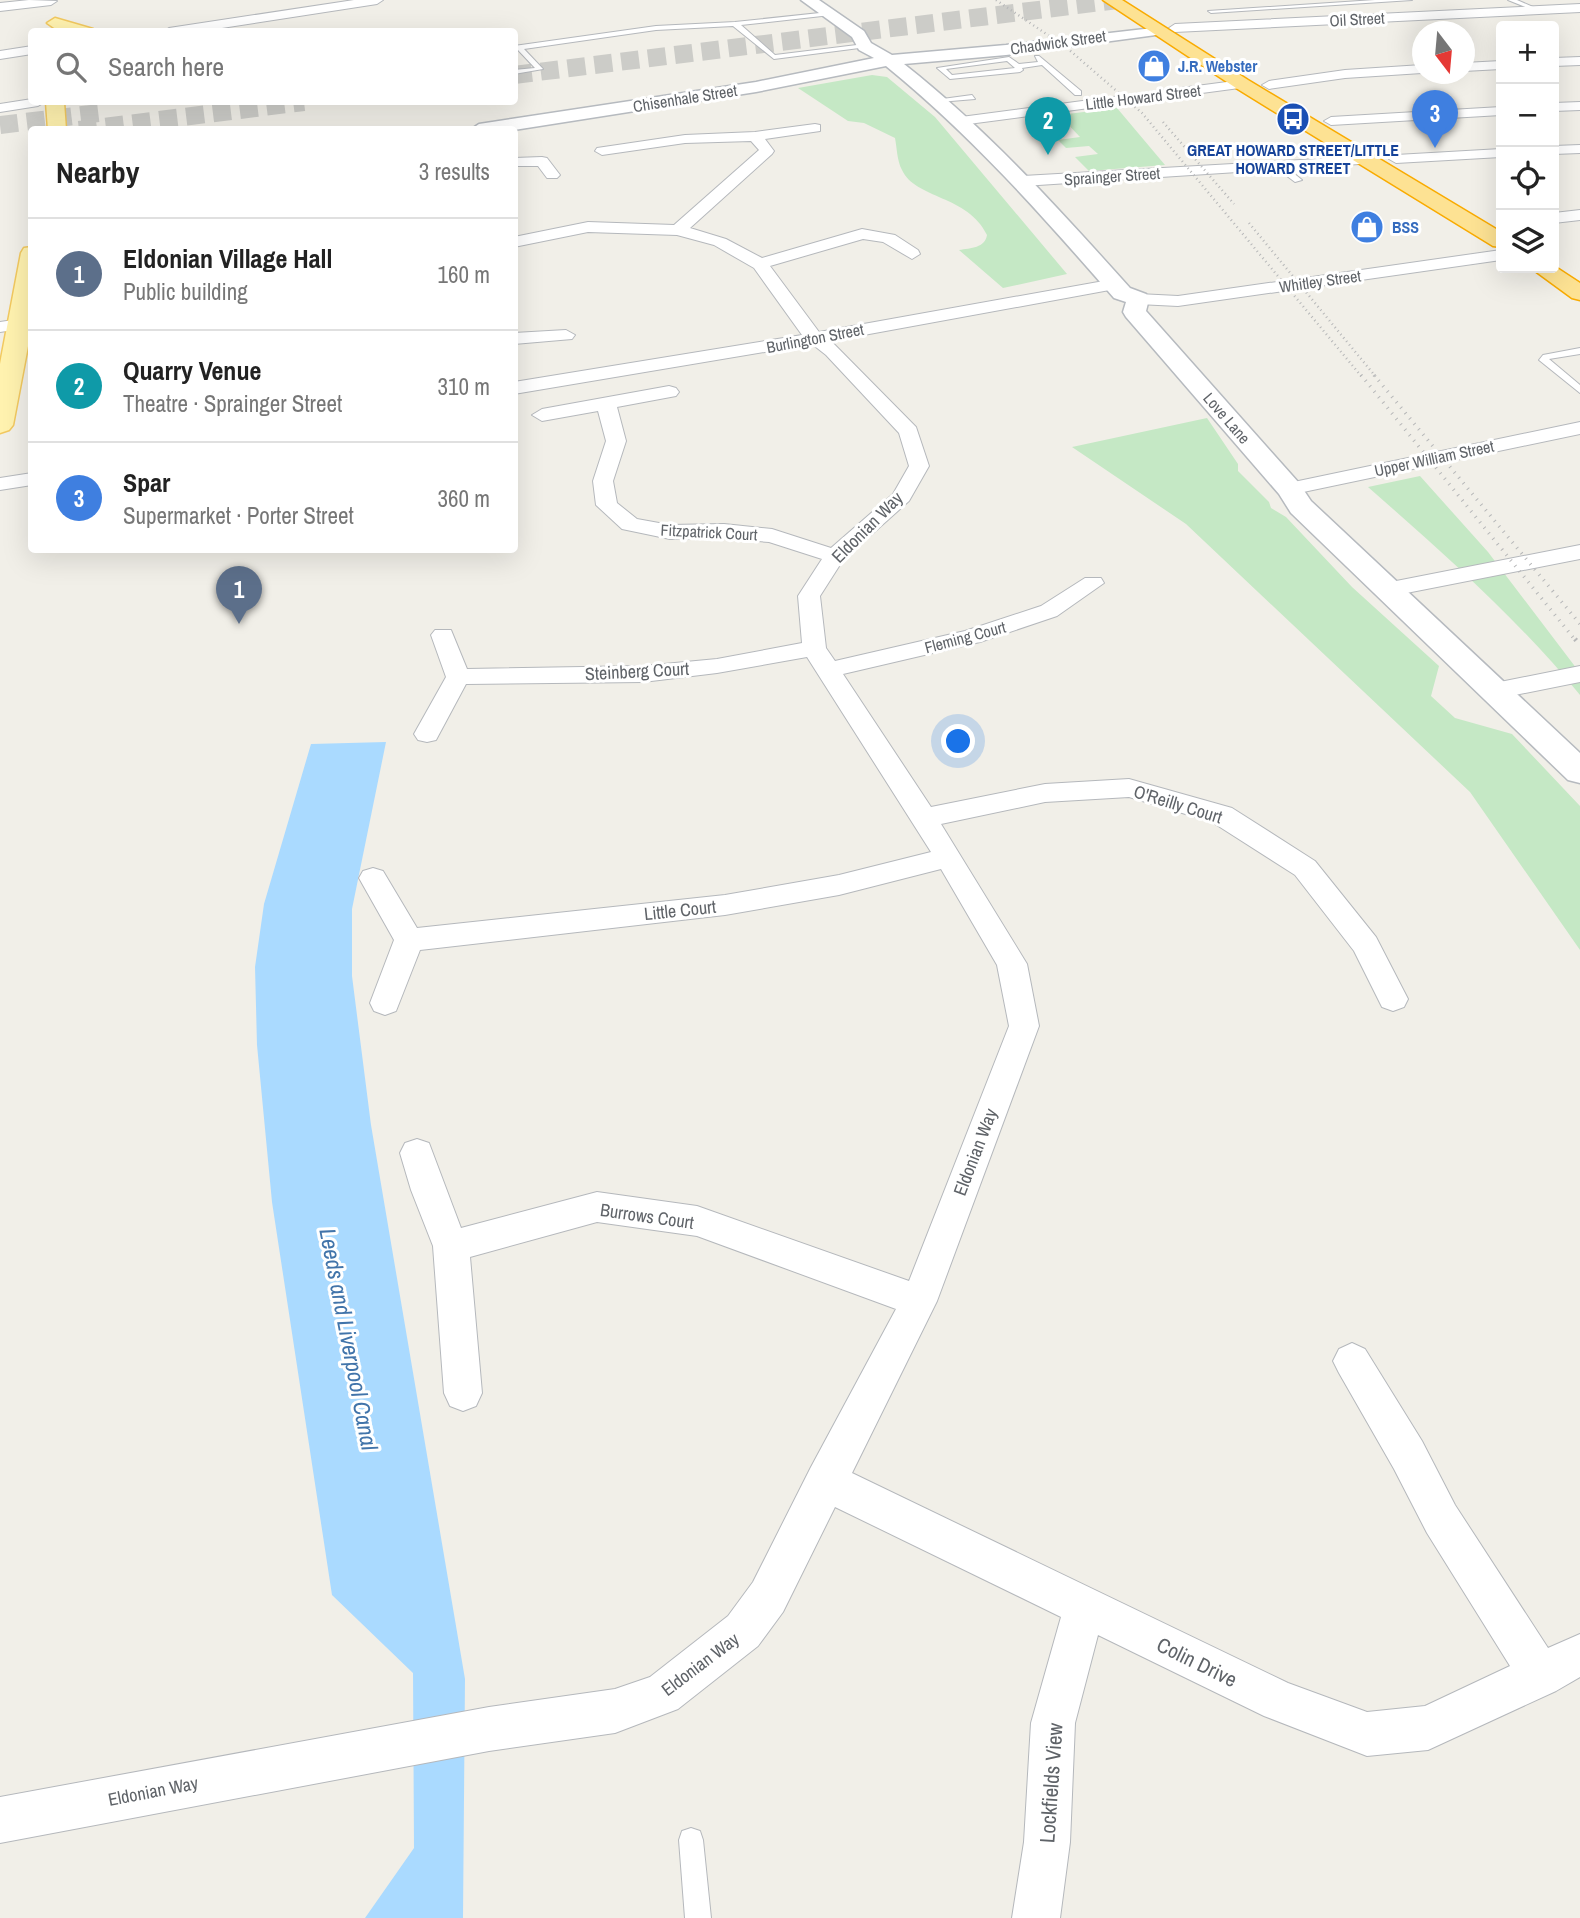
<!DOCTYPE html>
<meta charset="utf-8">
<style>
:root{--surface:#fff;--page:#f6f6f6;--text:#222;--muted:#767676;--line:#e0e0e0;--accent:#0f766e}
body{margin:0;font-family:"Archivo Narrow",sans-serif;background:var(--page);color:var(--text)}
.controls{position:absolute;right:21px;top:21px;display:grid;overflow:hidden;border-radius:7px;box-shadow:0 7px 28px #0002}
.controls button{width:63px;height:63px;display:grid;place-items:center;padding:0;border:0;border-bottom:2px solid var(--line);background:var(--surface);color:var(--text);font:35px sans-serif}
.compass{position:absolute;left:1412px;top:21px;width:63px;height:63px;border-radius:50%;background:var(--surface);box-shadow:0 7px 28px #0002;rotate:164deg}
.you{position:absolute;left:959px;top:742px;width:24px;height:24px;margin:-18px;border:5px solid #fff;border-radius:50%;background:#1a73e8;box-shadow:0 0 0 10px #1a73e833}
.badge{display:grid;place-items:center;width:46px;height:46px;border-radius:50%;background:var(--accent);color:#fff;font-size:23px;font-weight:700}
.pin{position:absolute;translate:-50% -58px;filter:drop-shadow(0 2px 4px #0008)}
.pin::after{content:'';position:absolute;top:37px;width:24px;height:21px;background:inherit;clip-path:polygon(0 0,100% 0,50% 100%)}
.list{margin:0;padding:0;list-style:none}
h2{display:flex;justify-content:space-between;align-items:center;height:91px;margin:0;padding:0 28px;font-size:30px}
h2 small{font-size:23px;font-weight:400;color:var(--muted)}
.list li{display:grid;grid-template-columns:46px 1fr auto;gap:21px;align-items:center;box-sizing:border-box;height:112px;padding:0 28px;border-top:2px solid var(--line)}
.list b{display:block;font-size:26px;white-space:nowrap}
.list p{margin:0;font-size:23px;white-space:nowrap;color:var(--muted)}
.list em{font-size:23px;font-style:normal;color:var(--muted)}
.icon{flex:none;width:38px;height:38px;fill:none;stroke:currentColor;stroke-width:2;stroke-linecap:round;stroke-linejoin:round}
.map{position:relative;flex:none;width:1580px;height:1918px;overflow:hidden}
.search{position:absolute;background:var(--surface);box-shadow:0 7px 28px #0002;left:28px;top:28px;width:490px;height:77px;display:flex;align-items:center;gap:18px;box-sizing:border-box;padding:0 24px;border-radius:7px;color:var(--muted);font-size:26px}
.panel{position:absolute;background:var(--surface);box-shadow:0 7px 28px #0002;left:28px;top:126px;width:490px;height:427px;border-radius:7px}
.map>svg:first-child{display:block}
.green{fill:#c5e8c5}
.water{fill:#aadaff}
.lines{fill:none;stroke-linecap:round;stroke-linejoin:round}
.highway-tunnel{stroke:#ccccc8;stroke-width:18;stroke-dasharray:18 9;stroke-linecap:butt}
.lane-casing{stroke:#b5b8bc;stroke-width:2}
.street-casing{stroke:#b5b8bc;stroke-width:2}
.secondary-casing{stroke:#b6babf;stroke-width:3}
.primary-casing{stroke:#f2c960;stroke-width:3}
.highway-casing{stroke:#f9ab00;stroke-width:3}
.lane{fill:#fff;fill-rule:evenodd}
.street{fill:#fff;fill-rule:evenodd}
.secondary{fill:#fff;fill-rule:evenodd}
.primary{fill:#fff2af;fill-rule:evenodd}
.highway{fill:#fde293;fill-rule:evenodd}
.rail-far2{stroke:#b6b7b8;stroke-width:2.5;stroke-dasharray:1 3.5;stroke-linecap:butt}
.rail-far1{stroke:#b6b7b8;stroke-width:3.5;stroke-dasharray:1 6;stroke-linecap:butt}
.rail{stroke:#b6b7b8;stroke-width:4.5;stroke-dasharray:2 8;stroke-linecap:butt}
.labels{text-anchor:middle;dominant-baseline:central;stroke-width:6;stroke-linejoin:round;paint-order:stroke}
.far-street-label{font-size:16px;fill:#5f6368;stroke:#fff}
.far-shop-label{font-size:16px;font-weight:bold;fill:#366cbe;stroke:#fff;text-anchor:start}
.far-transit-label{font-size:16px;font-weight:bold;fill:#164399;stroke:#fff}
.street-label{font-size:18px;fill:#5f6368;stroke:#fff}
.near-street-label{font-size:21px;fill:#5f6368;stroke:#fff}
.near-water-label{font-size:23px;font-style:italic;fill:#4174aa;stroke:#fff}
</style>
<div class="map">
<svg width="1580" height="1918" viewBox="0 0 1580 1918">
<rect width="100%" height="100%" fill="#f1efe8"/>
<path class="green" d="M 872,75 L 887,77 L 935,117 L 1067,274 L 1003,288 L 959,250 C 971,248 985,248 987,235 C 968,195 915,199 902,170 C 897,161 897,148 895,138 L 864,123 L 848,121 L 798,88 Z
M 1117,108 L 1165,165 L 1089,171 L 1075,157 L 1098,154 L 1089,146 L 1066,148 L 1058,140 L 1080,137 L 1059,115 Z
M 1207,418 L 1238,464 L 1238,471 L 1269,502 L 1271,508 L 1286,517 L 1352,587 L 1439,666 L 1431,696 L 1455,718 L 1512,734 L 1580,806 L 1580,950 L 1470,792 L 1186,524 L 1072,447 Z
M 1420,476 L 1488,552 L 1580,673 L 1580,695 C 1517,618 1442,552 1368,487 Z"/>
<path class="water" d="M 386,742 L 352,909 L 352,976 L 371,1125 L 465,1679 L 463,1918 L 365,1918 L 414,1848 L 413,1673 L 332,1595 L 272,1202 L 257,1045 L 255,967 L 264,904 L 311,744 Z"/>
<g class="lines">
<path class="highway-tunnel" d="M 514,75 L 1118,0
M 0,125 L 99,113
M 79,130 L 304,102"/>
<defs>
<path id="lane" d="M 1375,0 L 1412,0 L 1211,13 L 1208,11 Z
M 1508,0 L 1517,0 L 1540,10 L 1535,11 Z
M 829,12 L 831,15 L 741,25 L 775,55 L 865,44 L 867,47 L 774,59 L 733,26 L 656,30 L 524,49 L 543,69 L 514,74 L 514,70 L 535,68 L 518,50 L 514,50 L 514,46 L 656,26 L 735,22 Z
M 1035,56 L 1039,56 L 1081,91 L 1081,95 L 1075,95 L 1042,65 L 1022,68 L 1023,70 L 1020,72 L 950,79 L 937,68 L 1009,57 L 1019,64 L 1038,62 ZM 1007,61 L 1015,68 L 952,75 L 946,69 Z
M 972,95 L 975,99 L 939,102 L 935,100 Z
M 1275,163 L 1281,163 L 1302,180 L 1295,182 L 1275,167 Z
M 1580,348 L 1580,354 L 1549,359 L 1580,385 L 1580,393 L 1539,360 L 1543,355 Z
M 691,1828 L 700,1831 L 703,1840 L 711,1918 L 685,1918 L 679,1840 L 682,1831 Z"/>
<path id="street" d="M 29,0 L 57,1 L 51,5 L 0,11 L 0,3 Z
M 354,0 L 383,0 L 377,4 L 196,32 L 163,32 L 169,28 Z
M 1580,4 L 1580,12 L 1175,32 L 1169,28 L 1175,24 Z
M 32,46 L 32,54 L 0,59 L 0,51 Z
M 1580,57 L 1580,65 L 1554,66 L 1554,58 Z
M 1501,61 L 1501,69 L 1464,71 L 1464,63 Z
M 1422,65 L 1422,73 L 1345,78 L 1269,89 L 1262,85 L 1269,81 L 1345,70 Z
M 1242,80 L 1247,81 L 1247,87 L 961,125 L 954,121 L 961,117 Z
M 32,99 L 32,102 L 45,102 L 38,106 L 0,112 L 0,104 Z
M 1580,102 L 1580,110 L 1554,111 L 1554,103 Z
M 1501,107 L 1501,115 L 1331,125 L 1324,121 L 1331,117 Z
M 815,124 L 820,125 L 820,131 L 765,139 L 774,151 L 772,154 L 690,228 L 726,239 L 762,258 L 862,229 L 895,235 L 918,250 L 920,254 L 912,259 L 883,242 L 863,239 L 770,266 L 819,332 L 1115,279 L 1124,284 L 1115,289 L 831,341 L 916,427 L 929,466 L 909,501 L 843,560 L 820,596 L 826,648 L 835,661 L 965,631 L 1041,606 L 1085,578 L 1101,578 L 1104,583 L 1057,616 L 980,642 L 843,674 L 931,807 L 1045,784 L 1129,779 L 1232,808 L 1315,861 L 1376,937 L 1408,999 L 1404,1007 L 1393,1011 L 1382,1007 L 1354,951 L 1295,875 L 1212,822 L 1129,797 L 1045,802 L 941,824 L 1027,964 L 1039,1026 L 937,1301 L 852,1473 L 1288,1683 L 1367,1712 L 1425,1706 L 1510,1666 L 1427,1533 L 1394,1469 L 1339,1373 L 1333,1361 L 1339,1349 L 1352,1343 L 1365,1349 L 1422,1441 L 1455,1505 L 1548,1648 L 1580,1634 L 1580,1677 L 1556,1691 L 1428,1750 L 1367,1756 L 1264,1716 L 1098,1635 L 1075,1723 L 1070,1842 L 1060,1918 L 1012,1918 L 1024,1842 L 1031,1723 L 1061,1617 L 835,1507 L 783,1612 L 758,1646 L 678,1709 L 615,1733 L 489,1751 L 0,1843 L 0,1797 L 489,1707 L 615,1689 L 650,1677 L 728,1616 L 753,1582 L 811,1467 L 896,1309 L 697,1236 L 597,1222 L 470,1257 L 482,1393 L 476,1406 L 463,1411 L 450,1406 L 444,1393 L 433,1246 L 411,1190 L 400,1153 L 405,1143 L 417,1139 L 429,1143 L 461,1228 L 597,1192 L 697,1206 L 909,1281 L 1009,1026 L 997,965 L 941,869 L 839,895 L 725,915 L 420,950 L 396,1011 L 385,1015 L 374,1011 L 370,1003 L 394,940 L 359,878 L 363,871 L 373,868 L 383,871 L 417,928 L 725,895 L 839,875 L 931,852 L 807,657 L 717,673 L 643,682 L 466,684 L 436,740 L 427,742 L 418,740 L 414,734 L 446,677 L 431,635 L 435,630 L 451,630 L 467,669 L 643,666 L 717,659 L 802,643 L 798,596 L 822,559 L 769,542 L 724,538 L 670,539 L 622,529 L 596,505 L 593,481 L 606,441 L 598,411 L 542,421 L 532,415 L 542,409 L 669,386 L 676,388 L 679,392 L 676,396 L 617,407 L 626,441 L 613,481 L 617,503 L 637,519 L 670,525 L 724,524 L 772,529 L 831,548 L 893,494 L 909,466 L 899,433 L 826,355 L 812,344 L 514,394 L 514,382 L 802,335 L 754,268 L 714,245 L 677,235 L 588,232 L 514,247 L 514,237 L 588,222 L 674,225 L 759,150 L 751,141 L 685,143 L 602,155 L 595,151 L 597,148 L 685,135 L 755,132 Z
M 1580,145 L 1580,153 L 1554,154 L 1554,146 Z
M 1501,149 L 1501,157 L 1396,163 L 1389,159 L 1396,155 Z
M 1370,156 L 1375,157 L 1377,160 L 1375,163 L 1023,186 L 1015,181 L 1023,176 Z
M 542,157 L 547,158 L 560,175 L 557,178 L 547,178 L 538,166 L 514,166 L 514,158 Z
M 1580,210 L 1580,220 L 1554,223 L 1554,213 Z
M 1501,250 L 1501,260 L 1178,306 L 1138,304 L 1129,299 L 1138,294 L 1178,296 Z
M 20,319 L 26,320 L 29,324 L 26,328 L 0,332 L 0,322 Z
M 566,330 L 575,335 L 572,339 L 514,344 L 514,333 Z
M 1580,422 L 1580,434 L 1289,495 L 1282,493 L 1278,489 L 1282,485 L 1289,483 Z
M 32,473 L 32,485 L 0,490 L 0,478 Z
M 1580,545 L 1580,559 L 1386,597 L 1378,595 L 1375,590 L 1378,585 L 1386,583 Z
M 1580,666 L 1580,682 L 1495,699 L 1486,697 L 1483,691 L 1486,685 L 1495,683 Z"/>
<path id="secondary" d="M 801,0 L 819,0 L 864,31 L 871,43 L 892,55 L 1006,45 L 1162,27 L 1164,30 L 1156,35 L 1006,55 L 904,64 C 988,130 1059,209 1130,288 L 1146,294 L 1149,299 L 1146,311 L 1299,483 L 1311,501 L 1580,753 L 1580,783 L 1568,780 L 1291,513 L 1279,494 L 1126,317 L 1123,312 L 1126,302 L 1114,298 C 1041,214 972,136 886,66 L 756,92 L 514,130 L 470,130 L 479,124 L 756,82 L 874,58 L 859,50 L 852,37 Z"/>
<path id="primary" d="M 55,18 L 93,29 L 95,32 L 60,32 L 47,23 Z
M 46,102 L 64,102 L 66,130 L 48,130 Z
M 32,247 L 32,325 L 13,425 L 9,430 L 0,433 L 0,364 L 21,253 L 24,248 Z"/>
<path id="highway" d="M 1103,0 L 1122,0 L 1248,80 L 1501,232 L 1501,247 L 1493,246 L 1236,88 Z
M 1554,266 L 1580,283 L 1580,300 L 1572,298 L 1531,268 Z"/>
</defs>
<use href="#lane" class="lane-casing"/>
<use href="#street" class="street-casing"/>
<use href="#secondary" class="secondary-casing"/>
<use href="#primary" class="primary-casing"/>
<use href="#highway" class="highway-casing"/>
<use href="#lane" class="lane"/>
<use href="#street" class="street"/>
<use href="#secondary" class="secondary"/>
<use href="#primary" class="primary"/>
<use href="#highway" class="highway"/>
<path class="rail-far2" d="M 996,0 L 1067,48 L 1142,113 L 1362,377
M 1163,122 L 1234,204
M 1249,223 L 1376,377"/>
<path class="rail-far1" d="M 1361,375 L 1576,641
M 1374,375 L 1580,624"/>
<path class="rail" d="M 1575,639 L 1580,645"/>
</g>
<defs>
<symbol id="shop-disc" viewBox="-11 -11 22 22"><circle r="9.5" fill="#3f7fe0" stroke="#fff"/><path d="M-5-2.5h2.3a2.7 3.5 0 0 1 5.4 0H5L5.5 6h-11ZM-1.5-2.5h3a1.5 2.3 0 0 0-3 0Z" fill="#fff"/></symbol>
<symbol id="bus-disc" viewBox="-11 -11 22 22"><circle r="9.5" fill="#1a4fb4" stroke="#fff"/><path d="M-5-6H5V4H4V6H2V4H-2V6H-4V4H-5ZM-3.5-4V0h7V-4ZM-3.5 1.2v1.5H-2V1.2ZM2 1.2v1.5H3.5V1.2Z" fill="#fff"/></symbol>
</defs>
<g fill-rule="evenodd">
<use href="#shop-disc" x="1135" y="47" width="38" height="38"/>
<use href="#bus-disc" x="1274" y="100" width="38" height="38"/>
<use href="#shop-disc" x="1348" y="208" width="38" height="38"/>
</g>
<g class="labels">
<g class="far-street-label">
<text transform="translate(1357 19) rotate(-3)">Oil Street</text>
<text transform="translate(1058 42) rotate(-8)">Chadwick Street</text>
<text transform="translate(1143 97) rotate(-7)">Little Howard Street</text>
<text transform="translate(685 98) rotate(-9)">Chisenhale Street</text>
<text transform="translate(1112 176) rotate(-4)">Sprainger Street</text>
<text transform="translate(1320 281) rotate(-8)">Whitley Street</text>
<text transform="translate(815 338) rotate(-11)">Burlington Street</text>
<text transform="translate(1227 418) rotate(49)">Love Lane</text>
<text transform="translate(1434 458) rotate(-12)">Upper William Street</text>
<text transform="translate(709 532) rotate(3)">Fitzpatrick Court</text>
<text transform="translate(965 637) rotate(-15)">Fleming Court</text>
</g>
<g class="far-shop-label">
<text x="1178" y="66">J.R. Webster</text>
<text x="1392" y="227">BSS</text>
</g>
<g class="far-transit-label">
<text x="1293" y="150">GREAT HOWARD STREET/LITTLE<tspan x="1293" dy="18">HOWARD STREET</tspan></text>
</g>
<g class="street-label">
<text transform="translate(867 527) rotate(-45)">Eldonian Way</text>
<text transform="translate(637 671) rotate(-3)">Steinberg Court</text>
<text transform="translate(1178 804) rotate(17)">O'Reilly Court</text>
<text transform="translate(680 910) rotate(-6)">Little Court</text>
<text transform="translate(975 1152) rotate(-69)">Eldonian Way</text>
<text transform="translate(647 1216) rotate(8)">Burrows Court</text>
<text transform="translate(700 1664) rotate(-37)">Eldonian Way</text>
<text transform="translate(153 1791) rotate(-11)">Eldonian Way</text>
</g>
<g class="near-street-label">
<text transform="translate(1197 1662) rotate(26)">Colin Drive</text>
<text transform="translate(1051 1783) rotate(-86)">Lockfields View</text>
</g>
<g class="near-water-label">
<text transform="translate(349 1339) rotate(79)">Leeds and Liverpool Canal</text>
</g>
</g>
</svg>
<div class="controls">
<button>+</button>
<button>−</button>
<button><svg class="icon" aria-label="locate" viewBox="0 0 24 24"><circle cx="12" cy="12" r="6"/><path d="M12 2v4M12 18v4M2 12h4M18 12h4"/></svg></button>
<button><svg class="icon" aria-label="layers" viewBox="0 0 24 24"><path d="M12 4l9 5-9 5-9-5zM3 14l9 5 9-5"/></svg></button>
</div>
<svg class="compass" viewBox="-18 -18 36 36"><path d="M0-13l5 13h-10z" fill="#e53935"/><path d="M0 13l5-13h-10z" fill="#767676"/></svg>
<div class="you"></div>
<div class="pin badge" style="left:239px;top:624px;background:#5c6f8a">1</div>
<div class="pin badge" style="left:1048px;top:155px;background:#0f9aa8">2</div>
<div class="pin badge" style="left:1435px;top:148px;background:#3f7fe0">3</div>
<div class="search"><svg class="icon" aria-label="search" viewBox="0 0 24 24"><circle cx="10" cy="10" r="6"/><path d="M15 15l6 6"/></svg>Search here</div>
<section class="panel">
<h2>Nearby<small>3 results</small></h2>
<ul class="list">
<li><span class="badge" style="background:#5c6f8a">1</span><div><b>Eldonian Village Hall</b><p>Public building</p></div><em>160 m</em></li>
<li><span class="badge" style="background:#0f9aa8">2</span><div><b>Quarry Venue</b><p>Theatre · Sprainger Street</p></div><em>310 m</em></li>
<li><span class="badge" style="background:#3f7fe0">3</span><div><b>Spar</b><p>Supermarket · Porter Street</p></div><em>360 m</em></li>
</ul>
</section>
</div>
